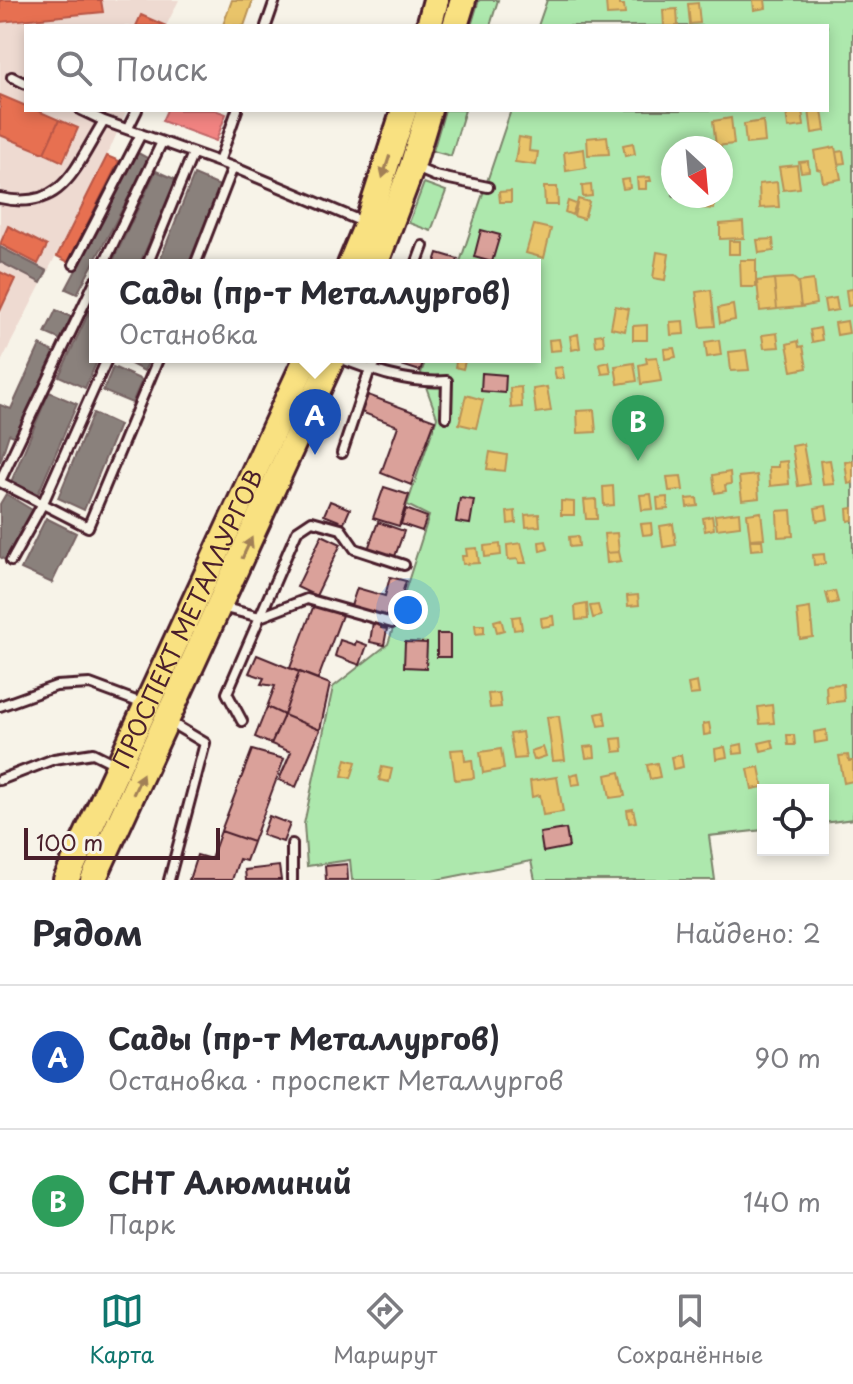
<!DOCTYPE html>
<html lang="ru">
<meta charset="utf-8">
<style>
:root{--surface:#fff;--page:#f7f7f7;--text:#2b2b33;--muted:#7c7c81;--line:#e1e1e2;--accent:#0f766e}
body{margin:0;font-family:"Playpen Sans",sans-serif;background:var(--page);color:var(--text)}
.controls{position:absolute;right:24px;bottom:24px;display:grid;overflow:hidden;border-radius:0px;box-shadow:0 4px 12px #0003}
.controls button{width:72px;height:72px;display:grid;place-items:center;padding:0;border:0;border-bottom:2px solid var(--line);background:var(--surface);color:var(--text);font:40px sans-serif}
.compass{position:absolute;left:661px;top:136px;width:72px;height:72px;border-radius:50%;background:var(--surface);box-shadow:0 4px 12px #0003;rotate:154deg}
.scale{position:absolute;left:24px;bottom:20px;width:196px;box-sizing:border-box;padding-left:8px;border:4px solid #4a1f2b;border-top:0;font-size:22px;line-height:28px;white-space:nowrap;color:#4a1f2b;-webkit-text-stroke:6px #f7f3e8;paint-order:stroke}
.you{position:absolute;left:408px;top:610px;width:28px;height:28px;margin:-20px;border:6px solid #fff;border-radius:50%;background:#1a73e8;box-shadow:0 0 0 12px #1a73e833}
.badge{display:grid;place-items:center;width:52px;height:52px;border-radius:50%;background:var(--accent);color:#fff;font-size:26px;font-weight:700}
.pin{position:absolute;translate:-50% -66px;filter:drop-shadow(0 2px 4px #0008)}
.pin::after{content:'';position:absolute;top:42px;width:28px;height:24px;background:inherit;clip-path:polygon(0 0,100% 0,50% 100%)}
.popup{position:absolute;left:89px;top:259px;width:452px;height:104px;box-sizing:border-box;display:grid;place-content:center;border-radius:0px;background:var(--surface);filter:drop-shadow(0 2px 6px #0005);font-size:26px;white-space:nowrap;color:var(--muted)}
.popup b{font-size:30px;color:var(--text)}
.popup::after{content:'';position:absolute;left:50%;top:100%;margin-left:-16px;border:16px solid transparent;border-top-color:var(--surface)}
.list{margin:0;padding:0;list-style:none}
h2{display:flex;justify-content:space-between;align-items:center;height:104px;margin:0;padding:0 32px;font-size:34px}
h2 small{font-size:26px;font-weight:400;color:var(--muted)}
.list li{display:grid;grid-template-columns:52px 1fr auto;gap:24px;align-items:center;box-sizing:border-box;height:144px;padding:0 32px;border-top:2px solid var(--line)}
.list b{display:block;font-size:30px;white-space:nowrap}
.list p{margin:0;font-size:26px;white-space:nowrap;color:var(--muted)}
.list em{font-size:26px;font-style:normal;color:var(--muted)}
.icon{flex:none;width:44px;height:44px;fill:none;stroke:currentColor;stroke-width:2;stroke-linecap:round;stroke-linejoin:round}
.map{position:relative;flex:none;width:853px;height:880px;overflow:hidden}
.search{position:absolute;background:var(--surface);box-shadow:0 4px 12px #0003;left:24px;right:24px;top:24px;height:88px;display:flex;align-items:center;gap:20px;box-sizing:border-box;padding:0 28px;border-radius:0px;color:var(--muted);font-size:30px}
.sheet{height:392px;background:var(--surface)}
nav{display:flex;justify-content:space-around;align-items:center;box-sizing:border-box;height:112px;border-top:2px solid var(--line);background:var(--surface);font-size:22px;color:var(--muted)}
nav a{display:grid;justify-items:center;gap:4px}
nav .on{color:var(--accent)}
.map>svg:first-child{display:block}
.built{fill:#eedad1}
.green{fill:#ade8ad;stroke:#7c846c;stroke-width:2;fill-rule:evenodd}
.homes{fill:#e9c46a;stroke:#b99257;stroke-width:2}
.shops{fill:#e76f51;stroke:#b85746;stroke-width:2}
.health{fill:#f28482;stroke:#c06668;stroke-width:2}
.industry{fill:#8a817c;stroke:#776464;stroke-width:2}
.building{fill:#daa19a;stroke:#4a1f2b;stroke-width:2}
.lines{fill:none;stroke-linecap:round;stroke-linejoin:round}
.service-casing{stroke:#4a1f2b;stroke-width:14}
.primary-casing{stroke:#4a1f2b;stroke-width:30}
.service{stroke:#f7f3e8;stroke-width:8}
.primary{stroke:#f9e181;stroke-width:24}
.oneway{fill:#a28056}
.labels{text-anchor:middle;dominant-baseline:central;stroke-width:8;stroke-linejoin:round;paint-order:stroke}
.street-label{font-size:24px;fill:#4a1f2b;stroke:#f7f3e8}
</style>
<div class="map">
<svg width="853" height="880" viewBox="0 0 853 880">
<rect width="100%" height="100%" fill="#f7f3e8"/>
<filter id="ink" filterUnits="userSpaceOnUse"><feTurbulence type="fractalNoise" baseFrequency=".0125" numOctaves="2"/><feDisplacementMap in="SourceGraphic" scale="16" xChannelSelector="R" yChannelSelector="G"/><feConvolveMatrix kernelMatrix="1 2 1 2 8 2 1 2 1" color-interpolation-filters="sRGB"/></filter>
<g filter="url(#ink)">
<path class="built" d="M 0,0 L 179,0 L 166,26 L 26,26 L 26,110 L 127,110 L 107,156 L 0,364 Z"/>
<path class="green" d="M 479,0 L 498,0 L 490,26 L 471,26 Z
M 547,0 L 853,0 L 853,819 L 823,823 L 823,790 L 763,790 L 763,830 L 709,836 L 715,880 L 535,880 L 531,861 L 436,880 L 352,880 L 350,860 L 307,866 L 304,824 L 333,687 L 388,644 L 429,516 L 407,505 L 437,417 L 421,373 L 427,357 L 535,357 L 535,265 L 459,265 L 511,110 L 827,110 L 827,26 L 538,26 ZM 673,148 L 721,148 L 721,196 L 673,196 Z
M 445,110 L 465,110 L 451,156 L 433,151 Z
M 424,183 L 446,191 L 431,231 L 409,223 Z"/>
<path class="homes" d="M 232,0 L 253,0 L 244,26 L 223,25 Z
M 619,0 L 619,5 L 624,5 L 625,14 L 607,15 L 606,1 Z
M 753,0 L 765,0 L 766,8 L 754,10 Z
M 698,3 L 700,23 L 690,24 L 688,4 Z
M 677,9 L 678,26 L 664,26 L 663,10 Z
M 786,110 L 802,110 L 804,126 L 788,128 Z
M 809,110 L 822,110 L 825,131 L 812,133 Z
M 731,118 L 734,144 L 716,146 L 713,121 Z
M 763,121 L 765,142 L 746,144 L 744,124 Z
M 607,136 L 609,154 L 588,155 L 587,138 Z
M 519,137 L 530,139 L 529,151 L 538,152 L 536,165 L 515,162 Z
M 633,143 L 635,154 L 625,156 L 623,145 Z
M 835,147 L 841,179 L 823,182 L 821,170 L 817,169 L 814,151 Z
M 584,149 L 586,168 L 566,171 L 564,152 Z
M 843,151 L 845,163 L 838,164 L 836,152 Z
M 808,161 L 809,171 L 801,172 L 799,162 Z
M 797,165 L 800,188 L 783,190 L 779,167 Z
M 650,177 L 651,181 L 646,181 L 646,189 L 638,189 L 637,178 Z
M 629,179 L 630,188 L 623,189 L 621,180 Z
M 777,182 L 779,207 L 760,208 L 759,184 Z
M 591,185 L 592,196 L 583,197 L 582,186 Z
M 544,187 L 557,187 L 558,205 L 545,205 Z
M 511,191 L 511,202 L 500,202 L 499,192 Z
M 702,196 L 715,196 L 714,209 L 702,208 Z
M 578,199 L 589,202 L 584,219 L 574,216 Z
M 568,201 L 576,204 L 572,215 L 565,212 Z
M 743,222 L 744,238 L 720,239 L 720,224 Z
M 534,225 L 551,229 L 544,258 L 526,253 Z
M 773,239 L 774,251 L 759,253 L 757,240 Z
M 729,241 L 740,241 L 740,254 L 729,254 Z
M 657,252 L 669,254 L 665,280 L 653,278 Z
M 740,260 L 756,260 L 756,287 L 741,287 Z
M 793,278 L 798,282 L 801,307 L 777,309 L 774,279 Z
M 774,279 L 777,309 L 760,311 L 757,281 Z
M 813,280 L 816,304 L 801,307 L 798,282 Z
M 853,289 L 853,305 L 848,306 L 846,290 Z
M 711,290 L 715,326 L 701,327 L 696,292 Z
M 836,298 L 838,310 L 826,312 L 824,300 Z
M 733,305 L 735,320 L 720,323 L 718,308 Z
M 615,306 L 629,309 L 625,331 L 611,328 Z
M 683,321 L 684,334 L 671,335 L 670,322 Z
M 847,321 L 849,333 L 837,335 L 835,323 Z
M 647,325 L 647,340 L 633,340 L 633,326 Z
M 820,328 L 822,340 L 812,342 L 810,330 Z
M 777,333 L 779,347 L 764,348 L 762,335 Z
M 578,334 L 580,348 L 572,350 L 570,336 Z
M 603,334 L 604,345 L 596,346 L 595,335 Z
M 559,339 L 561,350 L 550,351 L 549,340 Z
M 719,340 L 721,355 L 707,357 L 705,342 Z
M 798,341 L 799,347 L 803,346 L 807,368 L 792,371 L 787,344 Z
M 674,348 L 676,357 L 665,359 L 664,349 Z
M 746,350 L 749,370 L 731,371 L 729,352 Z
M 457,357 L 466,357 L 463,369 L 455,367 Z
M 657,357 L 661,381 L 641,384 L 639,365 L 647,363 L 646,358 Z
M 609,362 L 611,373 L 602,374 L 600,364 Z
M 634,363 L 637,381 L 618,384 L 615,366 Z
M 562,367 L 564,378 L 556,379 L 554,368 Z
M 521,387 L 522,407 L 511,408 L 510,388 Z
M 547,387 L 551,411 L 536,413 L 533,389 Z
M 466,395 L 483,400 L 476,428 L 459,424 Z
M 594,410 L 596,432 L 578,433 L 577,411 Z
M 803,444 L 810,484 L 798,486 L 792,446 Z
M 490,452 L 507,455 L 505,471 L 487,469 Z
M 830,460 L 834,484 L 823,485 L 820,461 Z
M 787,461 L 789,484 L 770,486 L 769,467 L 778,467 L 778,462 Z
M 853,461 L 853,483 L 848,484 L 845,462 Z
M 730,472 L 731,484 L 725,485 L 726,491 L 715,493 L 713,475 Z
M 757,475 L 759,498 L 742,500 L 739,477 Z
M 681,476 L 683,490 L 669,491 L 667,477 Z
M 613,486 L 614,505 L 604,506 L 603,487 Z
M 651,494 L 653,509 L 642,510 L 640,495 Z
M 667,497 L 668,509 L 658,510 L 657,498 Z
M 697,498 L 698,506 L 687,507 L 686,499 Z
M 596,499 L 597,519 L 586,519 L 584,500 Z
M 561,501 L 574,502 L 574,515 L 561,515 Z
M 826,506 L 828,519 L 817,521 L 815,508 Z
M 853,508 L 853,520 L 848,521 L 847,509 Z
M 791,510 L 793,536 L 778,537 L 777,511 Z
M 515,511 L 516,523 L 508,524 L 507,512 Z
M 739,512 L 740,526 L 717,529 L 715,515 Z
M 761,512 L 764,538 L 750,539 L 747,514 Z
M 539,514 L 540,526 L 526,527 L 525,515 Z
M 712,516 L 714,529 L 705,531 L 703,518 Z
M 651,523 L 652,534 L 643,535 L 641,524 Z
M 673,524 L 676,545 L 663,547 L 660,526 Z
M 617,533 L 619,552 L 606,553 L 604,534 Z
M 578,536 L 579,546 L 570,547 L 569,537 Z
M 750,540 L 762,540 L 763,549 L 751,550 Z
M 546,541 L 548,549 L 540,551 L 539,542 Z
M 521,543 L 526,563 L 519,563 L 518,559 L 508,560 L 507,545 Z
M 500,544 L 501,555 L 485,557 L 484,546 Z
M 477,548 L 479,563 L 463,564 L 462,556 L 467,556 L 466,549 Z
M 619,552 L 621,561 L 607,563 L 606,553 Z
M 824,554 L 825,564 L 814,565 L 813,555 Z
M 835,591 L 838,602 L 829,604 L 826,593 Z
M 638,595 L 639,605 L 628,606 L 627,596 Z
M 587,604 L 588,619 L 576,620 L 575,606 Z
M 598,605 L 601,616 L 593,618 L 590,606 Z
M 810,608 L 813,637 L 800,639 L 797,610 Z
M 520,616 L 522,629 L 514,630 L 512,617 Z
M 553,616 L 554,625 L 542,627 L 541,618 Z
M 501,619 L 504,630 L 497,632 L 494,621 Z
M 475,625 L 484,625 L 484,633 L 476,634 Z
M 697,682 L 699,694 L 690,695 L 688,684 Z
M 843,684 L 844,701 L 827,703 L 826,685 Z
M 499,693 L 501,707 L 490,708 L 488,694 Z
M 772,705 L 774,723 L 760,724 L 758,707 Z
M 604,712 L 606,725 L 599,726 L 596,714 Z
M 559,716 L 565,760 L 553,761 L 547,717 Z
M 709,723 L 711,734 L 704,735 L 703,724 Z
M 826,730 L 827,741 L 815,743 L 814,732 Z
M 522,732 L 526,758 L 514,759 L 510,734 Z
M 787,735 L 794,735 L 795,745 L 788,745 Z
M 622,738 L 623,751 L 614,752 L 612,739 Z
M 772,740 L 774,748 L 761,751 L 759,743 Z
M 742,744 L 743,753 L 734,754 L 733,746 Z
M 594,746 L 595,757 L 586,758 L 584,747 Z
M 543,747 L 546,756 L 534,760 L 531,751 Z
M 725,747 L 727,757 L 716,759 L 715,749 Z
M 464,749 L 465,761 L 472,760 L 474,778 L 455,780 L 451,750 Z
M 501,749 L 504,769 L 483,773 L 480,752 Z
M 681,755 L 683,767 L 673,769 L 671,757 Z
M 848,755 L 849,761 L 853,761 L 853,781 L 844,783 L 839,756 Z
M 346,759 L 356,762 L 351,778 L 342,776 Z
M 657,763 L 660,777 L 650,779 L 647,765 Z
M 382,767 L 392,769 L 389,782 L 379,780 Z
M 759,767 L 763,787 L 752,789 L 748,769 Z
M 620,772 L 625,796 L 610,798 L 606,775 Z
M 578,773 L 580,784 L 572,785 L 570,775 Z
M 557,777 L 563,812 L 543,815 L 540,795 L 532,797 L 530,781 Z
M 633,809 L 636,822 L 629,823 L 627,810 Z"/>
<path class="shops" d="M 0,0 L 101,0 L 103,12 L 0,22 Z
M 141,15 L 166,26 L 136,26 Z
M 0,95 L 26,106 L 26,110 L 36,110 L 59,120 L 44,153 L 0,135 Z
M 59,120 L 78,128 L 63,162 L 44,153 Z
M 107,156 L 119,161 L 68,262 L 57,256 Z
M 8,226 L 47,246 L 38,264 L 0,244 Z
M 0,272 L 15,279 L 0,311 Z"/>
<path class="health" d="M 167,110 L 215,110 L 226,114 L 216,141 L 162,121 Z"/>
<path class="industry" d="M 138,153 L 149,159 L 77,294 L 66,289 Z
M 156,171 L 177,180 L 139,265 L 111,265 Z
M 194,175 L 220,186 L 188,265 L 158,265 Z
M 0,247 L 47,271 L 41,283 L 0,262 Z
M 56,310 L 71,317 L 61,340 L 45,333 Z
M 90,310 L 95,312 L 95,357 L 99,357 L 85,388 L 59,376 Z
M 40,345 L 55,353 L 17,437 L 9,434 L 0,462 L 0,405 L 11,409 Z
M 135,357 L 151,357 L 144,371 L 131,364 Z
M 113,367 L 142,380 L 132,403 L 103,391 Z
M 49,392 L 77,404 L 38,494 L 11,482 Z
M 93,413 L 119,425 L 84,510 L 58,498 Z
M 6,494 L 34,511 L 5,560 L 0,557 L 0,504 Z
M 46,518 L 76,533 L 52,583 L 21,569 Z"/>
<path class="building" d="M 481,230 L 500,235 L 492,262 L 474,257 Z
M 438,253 L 458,259 L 456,265 L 434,265 Z
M 401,357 L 425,357 L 420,371 L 398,364 Z
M 482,373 L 506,375 L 505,393 L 481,391 Z
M 368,395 L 435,420 L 411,485 L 381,473 L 398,426 L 361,412 Z
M 384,487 L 409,495 L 399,526 L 373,518 Z
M 460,498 L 474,500 L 470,524 L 456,522 Z
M 330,501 L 350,509 L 344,523 L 324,515 Z
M 406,509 L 427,517 L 422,531 L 401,524 Z
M 378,522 L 404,531 L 394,559 L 368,549 Z
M 322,535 L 341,544 L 316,596 L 297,587 Z
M 390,577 L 406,581 L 394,619 L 351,606 L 357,588 L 385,596 Z
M 314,605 L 342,615 L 318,679 L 290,668 Z
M 373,622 L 382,624 L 381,628 L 387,629 L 384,645 L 370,642 Z
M 437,634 L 450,634 L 450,657 L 437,657 Z
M 340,640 L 355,645 L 356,641 L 367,645 L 360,665 L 335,656 Z
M 405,642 L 427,643 L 426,668 L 404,667 Z
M 257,655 L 299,672 L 284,715 L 267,707 L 275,686 L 261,684 L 264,678 L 249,673 Z
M 299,672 L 330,684 L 320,730 L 284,715 Z
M 267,707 L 284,715 L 271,744 L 255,737 Z
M 284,715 L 320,730 L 296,787 L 279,780 L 291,752 L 271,744 Z
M 252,750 L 284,759 L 253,842 L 221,831 Z
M 269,816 L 290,824 L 283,842 L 262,835 Z
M 566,829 L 569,847 L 543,852 L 540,833 Z
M 221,831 L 253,842 L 246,861 L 239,859 L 232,880 L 189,880 L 197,855 L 211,859 Z
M 347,864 L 348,880 L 326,880 L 325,866 Z
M 279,866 L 281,880 L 246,880 L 245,870 Z"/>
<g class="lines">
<defs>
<path id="service" d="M 266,26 L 275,0
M 12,77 L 26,84
M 81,110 L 104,121
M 128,128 L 137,110
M 219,162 L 237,110
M 416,168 L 435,176 L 488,187
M 0,198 C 64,212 75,167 104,121 L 233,167 L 363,222
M 74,264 L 141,134
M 103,265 L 162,142
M 147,265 L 193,153
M 195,265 L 233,167
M 416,265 L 423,246
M 337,357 C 373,371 408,384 447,381 L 446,417
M 342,453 L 370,369 L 382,357
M 0,481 L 95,281
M 0,482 L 88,527 L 159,357
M 11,561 L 42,505 L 108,357
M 221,607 L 260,617 L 307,599 L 392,623
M 0,706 L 56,686 L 90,684 L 144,704
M 168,721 L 205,743 L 169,880
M 242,721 L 227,693 L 297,531 L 312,521 L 341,529 L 355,549 L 404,565
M 0,780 L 54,759 L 93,753 L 117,765
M 292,880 L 292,844"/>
<g id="primary">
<path d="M 429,26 L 436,0"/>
<path d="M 455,26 L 463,0"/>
<path d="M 350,265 L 367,224 L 404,110"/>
<path d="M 375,265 L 412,167 L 429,110"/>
<path id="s1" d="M 66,880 L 307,357"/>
<path d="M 93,880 L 333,357"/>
</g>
</defs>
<use href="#service" class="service-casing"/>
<use href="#primary" class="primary-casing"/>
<use href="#service" class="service"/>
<use href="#primary" class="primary"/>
</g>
<defs><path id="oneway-solid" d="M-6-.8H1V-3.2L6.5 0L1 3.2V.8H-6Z" transform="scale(2)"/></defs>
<g class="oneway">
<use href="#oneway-solid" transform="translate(386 167) rotate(108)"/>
<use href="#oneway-solid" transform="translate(247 548) rotate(-65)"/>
<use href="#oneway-solid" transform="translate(138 784) rotate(-65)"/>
</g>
</g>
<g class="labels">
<g class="street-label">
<text stroke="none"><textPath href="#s1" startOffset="288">ПРОСПЕКТ МЕТАЛЛУРГОВ</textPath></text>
</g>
</g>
</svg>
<div class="controls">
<button><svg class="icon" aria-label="locate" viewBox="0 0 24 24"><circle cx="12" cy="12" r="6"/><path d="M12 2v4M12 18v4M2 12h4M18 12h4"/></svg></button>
</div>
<svg class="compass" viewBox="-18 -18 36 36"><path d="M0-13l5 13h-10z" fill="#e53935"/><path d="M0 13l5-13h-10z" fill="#7c7c81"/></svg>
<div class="scale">100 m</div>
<div class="you"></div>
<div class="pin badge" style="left:315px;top:455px;background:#1a4fb4">A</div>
<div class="popup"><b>Сады (пр-т Металлургов)</b>Остановка</div>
<div class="pin badge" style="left:638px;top:461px;background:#2e9e5b">B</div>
<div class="search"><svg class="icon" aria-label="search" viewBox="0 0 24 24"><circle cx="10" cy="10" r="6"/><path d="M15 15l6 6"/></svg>Поиск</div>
</div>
<section class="sheet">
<h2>Рядом<small>Найдено: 2</small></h2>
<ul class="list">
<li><span class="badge" style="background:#1a4fb4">A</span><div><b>Сады (пр-т Металлургов)</b><p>Остановка · проспект Металлургов</p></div><em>90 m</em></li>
<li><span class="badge" style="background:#2e9e5b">B</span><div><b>СНТ Алюминий</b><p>Парк</p></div><em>140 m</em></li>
</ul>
</section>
<nav>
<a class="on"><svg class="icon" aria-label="map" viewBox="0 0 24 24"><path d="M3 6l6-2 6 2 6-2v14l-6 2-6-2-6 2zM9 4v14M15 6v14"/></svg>Карта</a>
<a><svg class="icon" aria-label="directions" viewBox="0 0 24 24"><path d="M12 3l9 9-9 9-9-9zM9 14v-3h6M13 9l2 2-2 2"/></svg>Маршрут</a>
<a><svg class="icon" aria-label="saved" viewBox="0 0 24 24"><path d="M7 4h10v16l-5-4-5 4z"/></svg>Сохранённые</a>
</nav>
